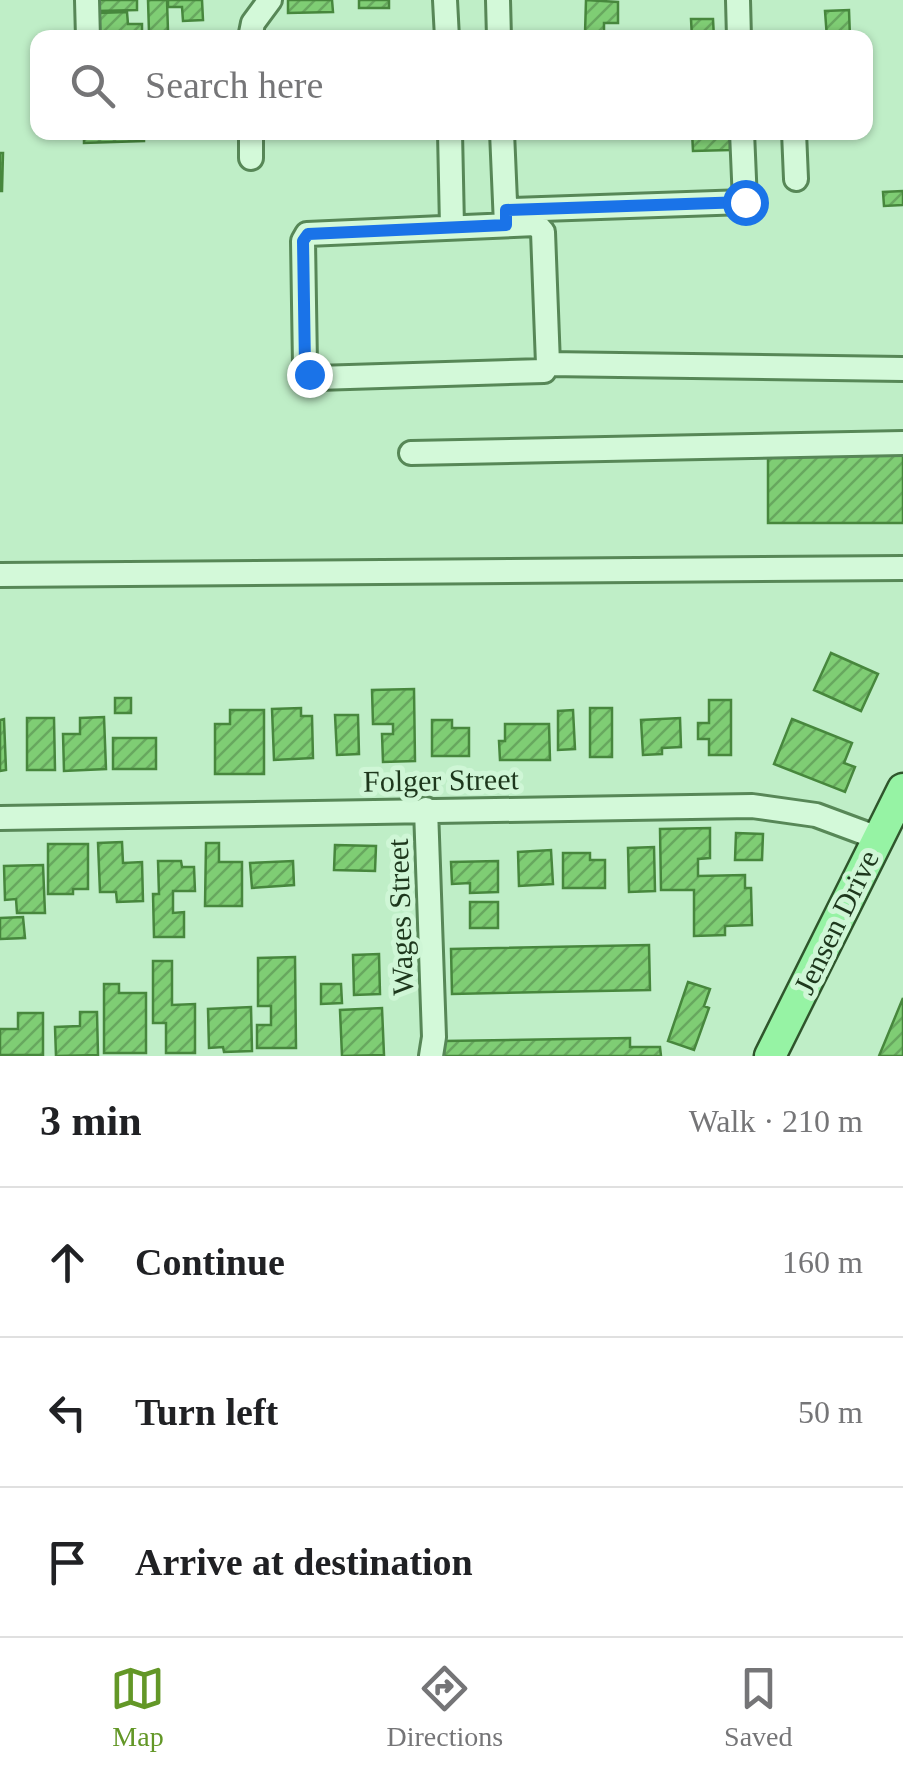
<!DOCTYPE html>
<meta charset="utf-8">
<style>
:root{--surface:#fff;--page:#f6f6f6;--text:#202124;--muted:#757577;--line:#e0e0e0;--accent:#639727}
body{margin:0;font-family:"Times New Roman",serif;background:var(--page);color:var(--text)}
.stop{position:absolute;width:30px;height:30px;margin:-22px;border:8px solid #1a73e8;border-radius:50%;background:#fff}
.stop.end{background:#1a73e8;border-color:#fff;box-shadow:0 2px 10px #0008}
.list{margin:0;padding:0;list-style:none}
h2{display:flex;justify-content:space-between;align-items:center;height:130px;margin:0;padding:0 40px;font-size:42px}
h2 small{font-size:32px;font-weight:400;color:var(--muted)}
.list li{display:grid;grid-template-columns:65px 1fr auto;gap:30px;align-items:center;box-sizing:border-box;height:150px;padding:0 40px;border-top:2px solid var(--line)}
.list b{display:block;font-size:38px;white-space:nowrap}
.list em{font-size:32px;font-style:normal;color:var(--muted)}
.icon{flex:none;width:55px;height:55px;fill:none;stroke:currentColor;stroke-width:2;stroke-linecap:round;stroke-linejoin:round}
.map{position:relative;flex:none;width:903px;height:1056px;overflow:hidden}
.search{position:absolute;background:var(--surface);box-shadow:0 2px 8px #0004;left:30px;right:30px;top:30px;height:110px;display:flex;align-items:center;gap:25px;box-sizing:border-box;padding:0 35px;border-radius:20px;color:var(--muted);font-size:38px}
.sheet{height:580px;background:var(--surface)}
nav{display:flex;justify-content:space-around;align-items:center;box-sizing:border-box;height:140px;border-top:2px solid var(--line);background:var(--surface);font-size:28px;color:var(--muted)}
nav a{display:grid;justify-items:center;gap:5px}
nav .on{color:var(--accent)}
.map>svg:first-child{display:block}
.building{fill:url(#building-hatch);stroke:#47873d;stroke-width:2.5}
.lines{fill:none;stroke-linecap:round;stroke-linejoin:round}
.minor-casing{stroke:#578757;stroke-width:28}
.major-casing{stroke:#2f552c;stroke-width:35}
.minor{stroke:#d3f9d9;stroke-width:22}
.major{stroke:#96f3a4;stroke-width:30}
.route{stroke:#1a73e8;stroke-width:12}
.labels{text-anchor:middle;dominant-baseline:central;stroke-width:10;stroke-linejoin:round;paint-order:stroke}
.street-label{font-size:30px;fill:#1d371c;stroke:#cff6d6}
</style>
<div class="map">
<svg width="903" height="1056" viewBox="0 0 903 1056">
<defs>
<pattern id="building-hatch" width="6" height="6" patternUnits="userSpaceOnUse" patternTransform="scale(2.5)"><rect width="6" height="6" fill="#7fcd74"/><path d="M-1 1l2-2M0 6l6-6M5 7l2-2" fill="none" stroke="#67a75e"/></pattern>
</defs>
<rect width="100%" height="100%" fill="#bfeec7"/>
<path class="building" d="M 97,0 L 137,0 L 137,10 L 98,11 Z
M 148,0 L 167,0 L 168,31 L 149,32 Z
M 168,0 L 202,0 L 203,20 L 183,21 L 182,7 L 168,7 Z
M 288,0 L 332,0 L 333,12 L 288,13 Z
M 359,0 L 389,0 L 389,8 L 359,8 Z
M 586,0 L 618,2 L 618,23 L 604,23 L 604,34 L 585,34 Z
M 849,10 L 850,38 L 827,38 L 825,11 Z
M 127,12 L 128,24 L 142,24 L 142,38 L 98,38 L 98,13 Z
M 691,19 L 713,19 L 714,38 L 692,38 Z
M 84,132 L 144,132 L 144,141 L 84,143 Z
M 692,132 L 730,132 L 730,150 L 693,151 Z
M 0,153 L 3,153 L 2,191 L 0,191 Z
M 903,191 L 903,205 L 884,206 L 883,192 Z
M 768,452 L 903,452 L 903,523 L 768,523 Z
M 831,653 L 878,674 L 861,711 L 814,690 Z
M 414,689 L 415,761 L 383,762 L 382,734 L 393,734 L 393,724 L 373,724 L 372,690 Z
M 115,698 L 131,698 L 131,713 L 115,713 Z
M 709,700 L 731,700 L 731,755 L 709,755 L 709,739 L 698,739 L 698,723 L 709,723 Z
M 301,708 L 301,716 L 312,716 L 313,758 L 274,760 L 272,709 Z
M 590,708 L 612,708 L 612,757 L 590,757 Z
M 230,710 L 264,710 L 264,774 L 215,774 L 215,724 L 230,724 Z
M 573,710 L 575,749 L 558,750 L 558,711 Z
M 335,715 L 358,715 L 359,754 L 337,755 Z
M 104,717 L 106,769 L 64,771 L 63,734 L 80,734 L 80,718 Z
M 27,718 L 54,718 L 55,770 L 27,770 Z
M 680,718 L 681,747 L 662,748 L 662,754 L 643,755 L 641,720 Z
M 4,719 L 6,770 L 0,771 L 0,720 Z
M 792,719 L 852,743 L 844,763 L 855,767 L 845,792 L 774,764 Z
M 432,720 L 452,720 L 452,728 L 469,728 L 469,756 L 432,756 Z
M 505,724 L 549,724 L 550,760 L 500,760 L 499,741 L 505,741 Z
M 113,738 L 156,738 L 156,769 L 113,769 Z
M 710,828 L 710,858 L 698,859 L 698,876 L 745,875 L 745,888 L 751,888 L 752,925 L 725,926 L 725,935 L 694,936 L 694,890 L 661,890 L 660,829 Z
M 736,833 L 763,834 L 762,860 L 735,860 Z
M 122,842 L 123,863 L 142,862 L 143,901 L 117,902 L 116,892 L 100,892 L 98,843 Z
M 206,843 L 219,843 L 219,862 L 242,862 L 242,906 L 205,906 Z
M 48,844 L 88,844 L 88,889 L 73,889 L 73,894 L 48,894 Z
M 335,845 L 376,846 L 375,871 L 334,870 Z
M 654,847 L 655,891 L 629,892 L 628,848 Z
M 551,850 L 553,884 L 519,886 L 518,852 Z
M 563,853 L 590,853 L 590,860 L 605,860 L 605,888 L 563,888 Z
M 158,861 L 181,861 L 182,867 L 194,867 L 195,891 L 173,891 L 173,913 L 184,912 L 184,937 L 154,937 L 153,894 L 159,894 Z
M 293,861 L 294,885 L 252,888 L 250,863 Z
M 498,861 L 498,892 L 470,893 L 470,883 L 452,884 L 451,862 Z
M 43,865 L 45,913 L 17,913 L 16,899 L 5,900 L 4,866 Z
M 470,902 L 498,902 L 498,928 L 470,928 Z
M 23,917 L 25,938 L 0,939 L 0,918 Z
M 649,945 L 650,990 L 452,994 L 451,949 Z
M 379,954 L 380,994 L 354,995 L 353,955 Z
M 295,957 L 296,1048 L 257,1048 L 257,1025 L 271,1025 L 271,1006 L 258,1006 L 258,958 Z
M 153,961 L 172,961 L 172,1005 L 195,1004 L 195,1053 L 166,1053 L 166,1023 L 153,1023 Z
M 688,982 L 710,989 L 704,1006 L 709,1008 L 694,1050 L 668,1041 Z
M 104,984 L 119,984 L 119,993 L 146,993 L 146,1053 L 104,1053 Z
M 321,984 L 341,984 L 342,1003 L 321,1004 Z
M 903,998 L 903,1056 L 879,1056 Z
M 251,1007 L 252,1051 L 224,1052 L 223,1047 L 209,1048 L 208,1009 Z
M 382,1008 L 384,1055 L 342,1056 L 340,1010 Z
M 80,1012 L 97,1012 L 98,1055 L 56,1056 L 55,1027 L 80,1026 Z
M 18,1013 L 43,1013 L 43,1055 L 0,1055 L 0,1029 L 18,1029 Z
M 630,1038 L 630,1047 L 660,1047 L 661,1056 L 444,1056 L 444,1041 Z"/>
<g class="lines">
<defs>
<path id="minor" d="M 87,0 L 88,38
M 445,0 L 447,38
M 498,0 L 499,38
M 738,0 L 739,38
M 250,38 L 253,23 L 270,0
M 251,132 L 251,158
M 450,132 L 452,227
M 502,132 L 506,225
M 794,132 L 796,179
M 513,210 L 745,202 L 742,132
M 536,224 L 543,232 L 548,364 L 544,371 L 317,378 L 309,374 L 305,365 L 303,241 L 307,234 Z
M 548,364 L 903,369
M 411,453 L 903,443
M 0,575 L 903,568
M 426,809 L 434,1037 L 431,1056
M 0,818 L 752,806 L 816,815 L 878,838"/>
<path id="major" d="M 770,1056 L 903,789"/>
</defs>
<use href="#minor" class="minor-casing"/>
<use href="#major" class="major-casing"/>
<use href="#minor" class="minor"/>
<use href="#major" class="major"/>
</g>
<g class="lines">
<path class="route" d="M 309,374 L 305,365 L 303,241 L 308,234 L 506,225 L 506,210 L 745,202"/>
</g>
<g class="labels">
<g class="street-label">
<text transform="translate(441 780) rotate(-1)">Folger Street</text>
<text transform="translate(400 917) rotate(-92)">Wages Street</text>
<text transform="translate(836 922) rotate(-64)">Jensen Drive</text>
</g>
</g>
</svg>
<div class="stop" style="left:745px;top:202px"></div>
<div class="stop end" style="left:309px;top:374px"></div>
<div class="search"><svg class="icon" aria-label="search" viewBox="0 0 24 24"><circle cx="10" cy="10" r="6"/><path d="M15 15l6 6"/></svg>Search here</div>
</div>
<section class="sheet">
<h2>3 min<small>Walk · 210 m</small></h2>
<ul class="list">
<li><svg class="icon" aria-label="ahead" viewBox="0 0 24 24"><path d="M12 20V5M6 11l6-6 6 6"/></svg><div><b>Continue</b></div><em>160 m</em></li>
<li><svg class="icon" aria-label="left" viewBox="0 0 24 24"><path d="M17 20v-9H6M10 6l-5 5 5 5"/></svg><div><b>Turn left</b></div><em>50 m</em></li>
<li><svg class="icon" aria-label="arrive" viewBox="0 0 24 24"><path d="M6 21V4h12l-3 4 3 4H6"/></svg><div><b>Arrive at destination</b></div></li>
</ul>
</section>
<nav>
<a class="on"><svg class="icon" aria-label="map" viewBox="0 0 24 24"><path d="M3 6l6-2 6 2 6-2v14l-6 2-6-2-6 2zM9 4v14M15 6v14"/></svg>Map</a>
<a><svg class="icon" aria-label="directions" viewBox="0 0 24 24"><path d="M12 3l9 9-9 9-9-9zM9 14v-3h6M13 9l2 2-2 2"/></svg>Directions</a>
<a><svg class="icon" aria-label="saved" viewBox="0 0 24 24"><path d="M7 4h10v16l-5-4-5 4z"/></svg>Saved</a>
</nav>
